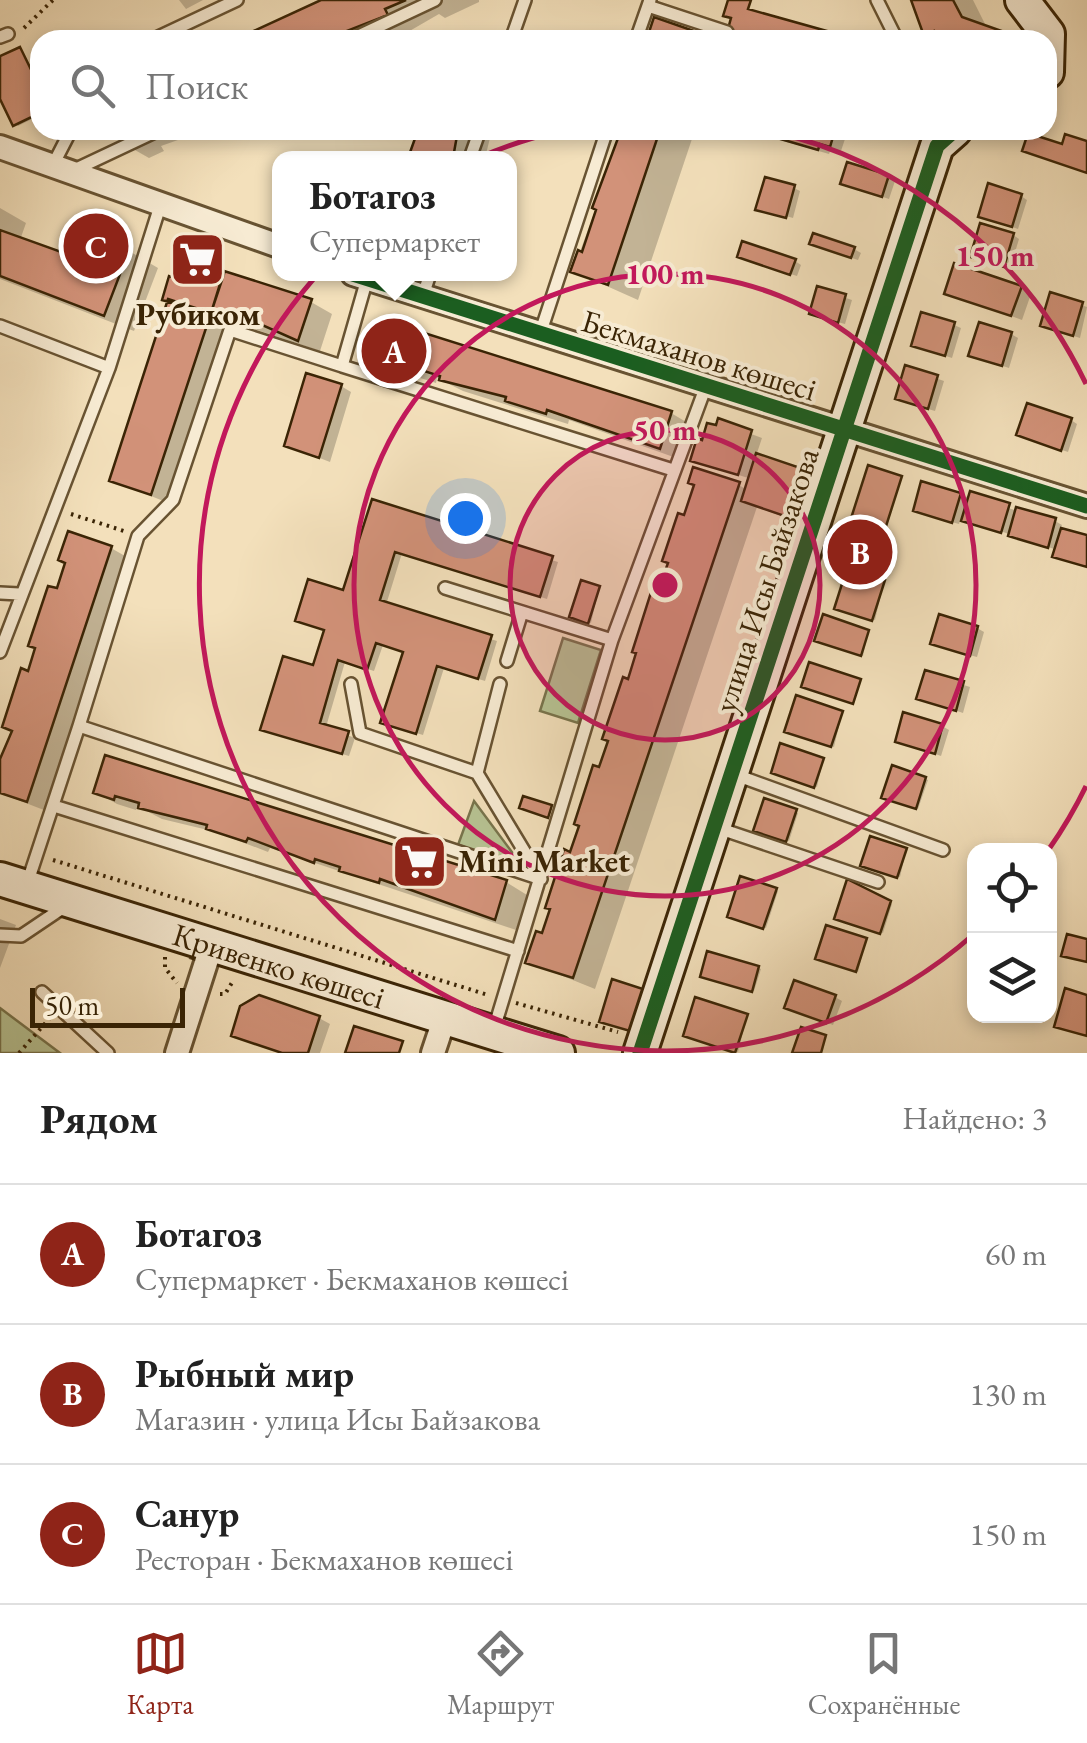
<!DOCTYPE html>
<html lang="ru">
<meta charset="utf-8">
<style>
:root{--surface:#fff;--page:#f6f6f6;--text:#222;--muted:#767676;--line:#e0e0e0;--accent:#8f2418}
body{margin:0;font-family:"EB Garamond",serif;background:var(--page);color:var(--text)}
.controls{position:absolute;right:30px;bottom:30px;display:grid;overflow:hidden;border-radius:20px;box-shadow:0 5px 15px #0003}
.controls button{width:90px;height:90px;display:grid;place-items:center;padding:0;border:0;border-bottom:2px solid var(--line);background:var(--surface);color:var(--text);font:50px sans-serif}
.scale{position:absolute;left:30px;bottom:25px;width:155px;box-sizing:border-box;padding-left:10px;border:5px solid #3a2405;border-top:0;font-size:28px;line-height:35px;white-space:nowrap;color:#3a2405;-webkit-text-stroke:8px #f7ebd3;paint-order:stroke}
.you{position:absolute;left:465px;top:518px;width:35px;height:35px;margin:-25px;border:8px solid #fff;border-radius:50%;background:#1a73e8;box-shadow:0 0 0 15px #1a73e833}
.badge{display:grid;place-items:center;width:65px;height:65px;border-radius:50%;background:var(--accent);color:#fff;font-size:32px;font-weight:700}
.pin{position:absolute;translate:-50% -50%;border:5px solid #fff;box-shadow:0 2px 10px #0006}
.popup{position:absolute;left:272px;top:151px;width:245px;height:130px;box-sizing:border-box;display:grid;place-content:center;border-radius:20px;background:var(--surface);filter:drop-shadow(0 2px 8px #0005);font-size:32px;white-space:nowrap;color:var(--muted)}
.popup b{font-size:38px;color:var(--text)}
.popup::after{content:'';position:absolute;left:50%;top:100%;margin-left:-20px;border:20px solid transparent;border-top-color:var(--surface)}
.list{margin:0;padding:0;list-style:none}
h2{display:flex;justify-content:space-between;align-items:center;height:130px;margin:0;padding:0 40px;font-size:42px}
h2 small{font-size:32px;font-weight:400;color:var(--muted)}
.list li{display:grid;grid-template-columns:65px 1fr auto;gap:30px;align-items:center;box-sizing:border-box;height:140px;padding:0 40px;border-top:2px solid var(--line)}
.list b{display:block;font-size:38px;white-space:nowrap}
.list p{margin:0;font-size:32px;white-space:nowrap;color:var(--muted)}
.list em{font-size:32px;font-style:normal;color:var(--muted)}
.icon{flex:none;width:55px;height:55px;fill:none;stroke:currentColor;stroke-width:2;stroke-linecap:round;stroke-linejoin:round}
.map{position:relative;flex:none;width:1087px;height:1053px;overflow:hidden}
.search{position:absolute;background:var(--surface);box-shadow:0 5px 15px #0003;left:30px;right:30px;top:30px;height:110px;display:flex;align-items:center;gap:25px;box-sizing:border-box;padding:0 35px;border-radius:30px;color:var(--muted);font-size:38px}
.sheet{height:550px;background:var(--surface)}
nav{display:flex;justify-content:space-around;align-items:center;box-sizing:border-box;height:140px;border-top:2px solid var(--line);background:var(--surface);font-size:28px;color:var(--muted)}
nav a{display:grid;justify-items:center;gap:5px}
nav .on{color:var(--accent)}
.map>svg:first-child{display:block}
.green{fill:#b7c393;stroke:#78744c;stroke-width:2.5}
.shadow{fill:#0003}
.building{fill:#d29279;stroke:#3a2405;stroke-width:2.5}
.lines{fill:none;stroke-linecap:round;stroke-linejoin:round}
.lane-casing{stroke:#685332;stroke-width:16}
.street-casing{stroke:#685332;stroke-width:28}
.secondary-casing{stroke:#3a2405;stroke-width:38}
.path{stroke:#3a2405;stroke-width:4;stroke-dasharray:2.5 5;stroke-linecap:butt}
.lane{stroke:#f7ebd3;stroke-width:11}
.street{stroke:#f7ebd3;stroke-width:22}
.secondary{stroke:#f7ebd3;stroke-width:32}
.cycleway-casing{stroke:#f7ebd3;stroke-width:21}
.cycleway{stroke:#1b5e20;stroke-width:15}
.ring{fill:none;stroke:#c2185b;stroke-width:5}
.labels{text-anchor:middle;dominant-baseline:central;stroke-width:8;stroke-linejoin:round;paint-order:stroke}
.poi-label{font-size:32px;font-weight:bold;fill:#3a2405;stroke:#f7ebd3}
.street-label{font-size:32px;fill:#3a2405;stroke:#f7ebd3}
.centre{fill:#c2185b;stroke:#f7ebd3;stroke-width:5}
.ring-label{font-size:30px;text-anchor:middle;font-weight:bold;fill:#c2185b;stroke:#f7ebd3;stroke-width:8;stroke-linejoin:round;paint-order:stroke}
</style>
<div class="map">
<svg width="1087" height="1053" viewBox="0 0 1087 1053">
<rect width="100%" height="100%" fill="#f3e0bb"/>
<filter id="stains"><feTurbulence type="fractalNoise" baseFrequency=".002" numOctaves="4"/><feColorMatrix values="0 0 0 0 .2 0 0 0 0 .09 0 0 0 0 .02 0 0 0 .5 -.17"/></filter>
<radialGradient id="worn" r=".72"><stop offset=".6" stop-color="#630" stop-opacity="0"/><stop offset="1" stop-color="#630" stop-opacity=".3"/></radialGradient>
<path class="green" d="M 563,638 L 601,650 L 578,723 L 540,711 Z
M 474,801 L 523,867 L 458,845 Z
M 0,1008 L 60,1053 L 0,1053 Z"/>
<path class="shadow" d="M 179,0 L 203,0 L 186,9 Z
M 327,0 L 479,0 L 479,2 L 445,18 L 439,14 L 394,40 L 240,40 Z
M 912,0 L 973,0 L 987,28 L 1020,40 L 936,40 L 926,34 Z
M 693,33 L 705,40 L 650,37 Z
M 20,49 L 40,87 L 40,115 L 18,126 L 0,93 L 0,59 Z
M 114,130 L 206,130 L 161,146 L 164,151 L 149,158 L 119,141 Z
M 420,130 L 499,130 L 492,130 L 485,158 L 411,158 Z
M 624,130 L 695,130 L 638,300 L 573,271 Z
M 771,130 L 842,130 L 847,133 L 841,151 L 831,149 L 829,154 L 780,140 Z
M 888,178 L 895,181 L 889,199 L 850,186 Z
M 794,188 L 800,191 L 793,218 L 762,209 Z
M 1021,196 L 1027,200 L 1018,229 L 981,216 Z
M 0,208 L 26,223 L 20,240 L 62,255 L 129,251 L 158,268 L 134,331 L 0,279 Z
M 1013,235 L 1019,239 L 1010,269 L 979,259 Z
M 819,247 L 854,249 L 861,253 L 858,260 Z
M 746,260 L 795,261 L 801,265 L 797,276 Z
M 192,261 L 311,302 L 332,314 L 320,351 L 233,322 L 173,505 L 112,480 L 170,301 L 165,298 L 181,264 L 190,267 Z
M 1021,288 L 1031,294 L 1022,320 L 947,292 Z
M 819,289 L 852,300 L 845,324 L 819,317 Z
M 1051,295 L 1087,307 L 1080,338 L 1049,328 Z
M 385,323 L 671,413 L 693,426 L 682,460 L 569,420 L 568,424 L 463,391 L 437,378 L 436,383 L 395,370 L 374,358 Z
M 954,325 L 961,328 L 952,358 L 921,348 Z
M 1011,334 L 1018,338 L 1009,368 L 978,358 Z
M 906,368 L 944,381 L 935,411 L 904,402 Z
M 341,386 L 351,392 L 330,462 L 286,445 Z
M 1071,420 L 1077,424 L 1068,452 L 1026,438 Z
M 719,422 L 762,438 L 756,456 L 827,533 L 757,507 L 595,989 L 528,962 L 543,936 L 685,518 L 739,485 L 747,490 L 751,479 L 693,460 Z
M 901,478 L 882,544 L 851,534 Z
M 960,495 L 1055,521 L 1062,525 L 1060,530 L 1087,538 L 1087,567 L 1062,560 L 1055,556 L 1057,550 L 961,518 L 959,524 L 922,514 Z
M 373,502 L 558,562 L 547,599 L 402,553 L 386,605 L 497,641 L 485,681 L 444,668 L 423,735 L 390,725 L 405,652 L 383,645 L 374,671 L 345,662 L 326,727 L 355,738 L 349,756 L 270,733 L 315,668 Z
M 111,548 L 132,560 L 49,812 L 0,793 L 0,763 L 58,592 Z
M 884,582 L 875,620 L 839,609 Z
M 599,588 L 591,623 L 572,616 Z
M 977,628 L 984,632 L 977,657 L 939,647 Z
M 868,632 L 863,656 L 820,641 Z
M 926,673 L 970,687 L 963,713 L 919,698 Z
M 842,713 L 834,747 L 789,732 Z
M 942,726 L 949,730 L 941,756 L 898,741 Z
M 106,758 L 506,882 L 527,895 L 516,930 L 270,848 L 268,852 L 216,832 L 162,819 L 137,806 L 136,810 L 117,804 L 96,792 Z
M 823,760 L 817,787 L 776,774 Z
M 893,768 L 928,780 L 918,809 L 886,799 Z
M 765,802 L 798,813 L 789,841 L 756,830 Z
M 906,851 L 900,877 L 865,866 Z
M 742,879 L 778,891 L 766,928 L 732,917 Z
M 848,883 L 892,904 L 883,933 L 839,919 Z
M 0,919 L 16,925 L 0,968 Z
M 866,941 L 858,972 L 820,959 Z
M 709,954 L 761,969 L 754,991 L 705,977 Z
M 835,997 L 842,1001 L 833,1025 L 794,1010 Z
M 747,1016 L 738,1052 L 688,1036 Z
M 319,1018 L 330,1024 L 320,1053 L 280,1053 L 234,1035 Z"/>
<path class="building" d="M 321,0 L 406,0 L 385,9 L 388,15 L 324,40 L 234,40 Z
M 728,0 L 751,0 L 748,9 L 859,40 L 725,40 L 731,18 L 723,16 Z
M 911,0 L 953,0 L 962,17 L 1027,40 L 938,40 L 934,31 L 924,36 Z
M 654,17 L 694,31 L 691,40 L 647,38 Z
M 20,47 L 40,88 L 40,113 L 13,126 L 0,99 L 0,56 Z
M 418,130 L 458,130 L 453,158 L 408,158 Z
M 621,130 L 660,130 L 608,285 L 570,272 L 578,250 L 582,252 L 596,210 L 592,208 Z
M 768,130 L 835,130 L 830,147 L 820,144 L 818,150 L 767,135 Z
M 1028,133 L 1062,144 L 1065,134 L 1087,141 L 1087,173 L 1022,151 Z
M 847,162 L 889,175 L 882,197 L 840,184 Z
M 765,177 L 795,185 L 786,218 L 755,210 Z
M 988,183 L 1022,194 L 1012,227 L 978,217 Z
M 980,223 L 1014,233 L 1004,267 L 970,257 Z
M 70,227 L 130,248 L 104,316 L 0,276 L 0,230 L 61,252 Z
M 813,233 L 855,247 L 851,258 L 809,244 Z
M 742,241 L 796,259 L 790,275 L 737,257 Z
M 190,258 L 224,274 L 211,313 L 162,300 L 169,276 L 175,278 L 180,261 L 188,264 Z
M 954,263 L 1022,286 L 1011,316 L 944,294 Z
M 224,271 L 312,299 L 298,341 L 244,317 L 242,323 L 211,313 Z
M 817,286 L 846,294 L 838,323 L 809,314 Z
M 1050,292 L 1083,302 L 1073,336 L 1040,326 Z
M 168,299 L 211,313 L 151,495 L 109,481 Z
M 921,312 L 955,322 L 945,356 L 911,346 Z
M 383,320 L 672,411 L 660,449 L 547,410 L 546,414 L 505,401 L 506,397 L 439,380 L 440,376 L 415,368 L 414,373 L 371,359 Z
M 979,322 L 1012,332 L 1002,366 L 968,356 Z
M 905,365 L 938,375 L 928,409 L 895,399 Z
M 306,373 L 342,384 L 319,458 L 284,446 Z
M 1027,403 L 1072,418 L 1061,451 L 1016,435 Z
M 718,418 L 752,430 L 738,475 L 690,461 L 697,438 L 702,440 L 707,423 L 716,425 Z
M 756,453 L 821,475 L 805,523 L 741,501 Z
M 868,465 L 902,476 L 880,545 L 846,534 Z
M 693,467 L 740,482 L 573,978 L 525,963 L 536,931 L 542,933 L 550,909 L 545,908 L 564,849 L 570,852 L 579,826 L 574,824 L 593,765 L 599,767 L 608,741 L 602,739 L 623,677 L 628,679 L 636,653 L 632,652 L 653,586 L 659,588 L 668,563 L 662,561 L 678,513 L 684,515 L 694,485 L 688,483 Z
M 921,481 L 961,493 L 952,523 L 913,511 Z
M 970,491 L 1010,503 L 1001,533 L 961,521 Z
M 372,499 L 553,556 L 540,597 L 395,552 L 380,600 L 492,635 L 478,679 L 437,666 L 416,734 L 380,723 L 403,652 L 376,643 L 367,670 L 338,660 L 320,723 L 349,731 L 342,754 L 260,730 L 283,656 L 313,665 L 324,630 L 295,621 L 308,579 L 343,590 Z
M 1016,507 L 1056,518 L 1048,548 L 1008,536 Z
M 1061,528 L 1087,535 L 1087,567 L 1052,557 Z
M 68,531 L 112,546 L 27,802 L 0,793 L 0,759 L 12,731 L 2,727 L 21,668 L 28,671 L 35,648 L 28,646 L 48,586 L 57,588 L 65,563 L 58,560 Z
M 847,568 L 885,580 L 872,621 L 834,609 Z
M 581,580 L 600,586 L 588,624 L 569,617 Z
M 823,614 L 869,630 L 861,656 L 814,641 Z
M 939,614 L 978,626 L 970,656 L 930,644 Z
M 809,662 L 861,679 L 853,704 L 801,687 Z
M 925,670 L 964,681 L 956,711 L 916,699 Z
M 796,695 L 843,711 L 831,747 L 784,732 Z
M 903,712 L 943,724 L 935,754 L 895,742 Z
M 780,743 L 824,758 L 814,788 L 771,773 Z
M 105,755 L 507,880 L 495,920 L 380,879 L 379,883 L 339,871 L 340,867 L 315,859 L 314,863 L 248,838 L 246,842 L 206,829 L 207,825 L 138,808 L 139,803 L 115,796 L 114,800 L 93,793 Z
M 892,765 L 926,777 L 916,809 L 881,798 Z
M 523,796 L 552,805 L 548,818 L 519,808 Z
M 764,798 L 797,809 L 786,842 L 753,831 Z
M 870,836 L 907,848 L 897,878 L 860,866 Z
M 740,876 L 777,888 L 763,929 L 727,917 Z
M 847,879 L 891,901 L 880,934 L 834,919 Z
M 826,925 L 867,938 L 856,972 L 815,959 Z
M 1067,934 L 1087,939 L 1087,962 L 1061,956 Z
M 707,951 L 759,966 L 752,992 L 700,977 Z
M 612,979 L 643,989 L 630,1031 L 599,1022 Z
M 794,980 L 836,995 L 826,1023 L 784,1008 Z
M 1065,988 L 1087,995 L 1087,1036 L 1054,1027 Z
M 259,995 L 320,1016 L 308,1053 L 282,1053 L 231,1036 L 240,1006 Z
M 695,997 L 748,1014 L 735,1053 L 683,1036 Z
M 354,1026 L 403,1041 L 399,1053 L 345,1053 Z
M 801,1027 L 826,1035 L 821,1053 L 792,1053 Z"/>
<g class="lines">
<defs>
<path id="lane" d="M 877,0 L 897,40
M 648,6 L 727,32
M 0,37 L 8,34
M 152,40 L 237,0
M 350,40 L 435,0
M 511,40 L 525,0
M 636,40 L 650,0
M 470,158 L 480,130
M 53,165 L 71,130
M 72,171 L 159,130
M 367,279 L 342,366 L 673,470
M 422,298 L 430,274
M 0,326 L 109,368
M 540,334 L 607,130
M 445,588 L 612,640
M 0,593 L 19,594
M 0,652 L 109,368 L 161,203
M 507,661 L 522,612
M 351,684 L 360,733 L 477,773
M 500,684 L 477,773 L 541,879
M 79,726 L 138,536 L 173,500 L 230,330 L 342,366
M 736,775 L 943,850
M 54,806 L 518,951
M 718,828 L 878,882
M 26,887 L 79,726 L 541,879
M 0,935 L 21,936 L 67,905
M 42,992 L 108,1053
M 493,1032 L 612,640 L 706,386"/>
<path id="street" d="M 0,147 L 279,246
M 353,274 L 1087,506
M 177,1053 L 211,947
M 433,1053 L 444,1020"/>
<g id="secondary">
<path d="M 1022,0 L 1048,34 L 1047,72"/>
<path id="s1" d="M 0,879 L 558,1053"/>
<path d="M 640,1053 L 937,146 L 955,130"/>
</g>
</defs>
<use href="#lane" class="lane-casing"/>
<use href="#street" class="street-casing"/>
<use href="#secondary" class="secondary-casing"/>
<path class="path" d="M 24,28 L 53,0
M 71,514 L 124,531
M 53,860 L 488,995
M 165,957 L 165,968 L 177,983
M 220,994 L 225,994 L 233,981
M 516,1003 L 618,1032
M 19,1053 L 49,1019"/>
<use href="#lane" class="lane"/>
<use href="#street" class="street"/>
<use href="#secondary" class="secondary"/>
<defs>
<path id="cycleway" d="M 353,274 L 1087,506
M 640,1053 L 937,146 L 955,130"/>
</defs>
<use href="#cycleway" class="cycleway-casing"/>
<use href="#cycleway" class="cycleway"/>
</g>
<circle cx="665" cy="585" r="155" fill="#c2185b" fill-opacity=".12"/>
<g class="ring">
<circle cx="665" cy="585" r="155"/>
<circle cx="665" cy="585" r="311"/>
<path d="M1086 786A466 466 0 0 1 1049 849M974 934A466 466 0 1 1 564 130M766 130A466 466 0 0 1 1086 384"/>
</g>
<defs>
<symbol id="supermarket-square" viewBox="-11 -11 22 22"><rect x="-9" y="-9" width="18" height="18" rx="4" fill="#8f2418" stroke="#f7ebd3"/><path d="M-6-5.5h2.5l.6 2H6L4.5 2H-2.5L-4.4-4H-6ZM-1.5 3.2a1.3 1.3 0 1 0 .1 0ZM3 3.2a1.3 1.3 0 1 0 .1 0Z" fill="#fff"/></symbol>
</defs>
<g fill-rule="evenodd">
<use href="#supermarket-square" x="166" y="228" width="63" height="63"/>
<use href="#supermarket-square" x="388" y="830" width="63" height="63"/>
</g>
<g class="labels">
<g class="poi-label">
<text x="198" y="314">Рубиком</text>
<text x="458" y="861" text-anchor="start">Mini Market</text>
</g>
<g class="street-label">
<text transform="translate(699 355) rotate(17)">Бекмаханов көшесі</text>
<text transform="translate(766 580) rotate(-72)">улица Исы Байзакова</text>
<text stroke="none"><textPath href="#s1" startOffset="292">Кривенко көшесі</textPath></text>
</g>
</g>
<circle cx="665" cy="585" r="15" class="centre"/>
<g class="ring-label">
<text x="995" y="266">150 m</text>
<text x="665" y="284">100 m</text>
<text x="665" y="440">50 m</text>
</g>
<rect width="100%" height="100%" filter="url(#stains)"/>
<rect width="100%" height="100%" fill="url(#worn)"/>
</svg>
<div class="controls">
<button><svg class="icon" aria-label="locate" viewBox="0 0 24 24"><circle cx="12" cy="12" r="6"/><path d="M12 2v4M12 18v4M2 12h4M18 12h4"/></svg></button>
<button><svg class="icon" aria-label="layers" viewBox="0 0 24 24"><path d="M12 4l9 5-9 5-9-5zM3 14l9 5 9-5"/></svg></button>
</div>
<div class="scale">50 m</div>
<div class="you"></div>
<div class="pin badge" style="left:394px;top:351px">A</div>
<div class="popup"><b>Ботагоз</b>Супермаркет</div>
<div class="pin badge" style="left:860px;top:552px">B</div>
<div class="pin badge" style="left:96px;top:246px">C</div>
<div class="search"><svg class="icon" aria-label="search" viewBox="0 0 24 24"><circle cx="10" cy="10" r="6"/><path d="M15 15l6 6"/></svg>Поиск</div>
</div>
<section class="sheet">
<h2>Рядом<small>Найдено: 3</small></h2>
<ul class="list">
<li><span class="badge">A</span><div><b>Ботагоз</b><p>Супермаркет · Бекмаханов көшесі</p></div><em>60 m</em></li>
<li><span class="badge">B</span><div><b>Рыбный мир</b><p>Магазин · улица Исы Байзакова</p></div><em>130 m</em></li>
<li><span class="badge">C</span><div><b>Санур</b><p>Ресторан · Бекмаханов көшесі</p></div><em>150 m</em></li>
</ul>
</section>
<nav>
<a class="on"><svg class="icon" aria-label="map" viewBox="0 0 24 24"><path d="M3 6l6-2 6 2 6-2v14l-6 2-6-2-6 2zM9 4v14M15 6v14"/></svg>Карта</a>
<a><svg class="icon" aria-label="directions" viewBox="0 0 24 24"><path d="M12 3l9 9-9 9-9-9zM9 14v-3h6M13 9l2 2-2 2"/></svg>Маршрут</a>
<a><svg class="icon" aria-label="saved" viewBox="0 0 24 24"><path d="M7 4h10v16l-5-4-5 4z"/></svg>Сохранённые</a>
</nav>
